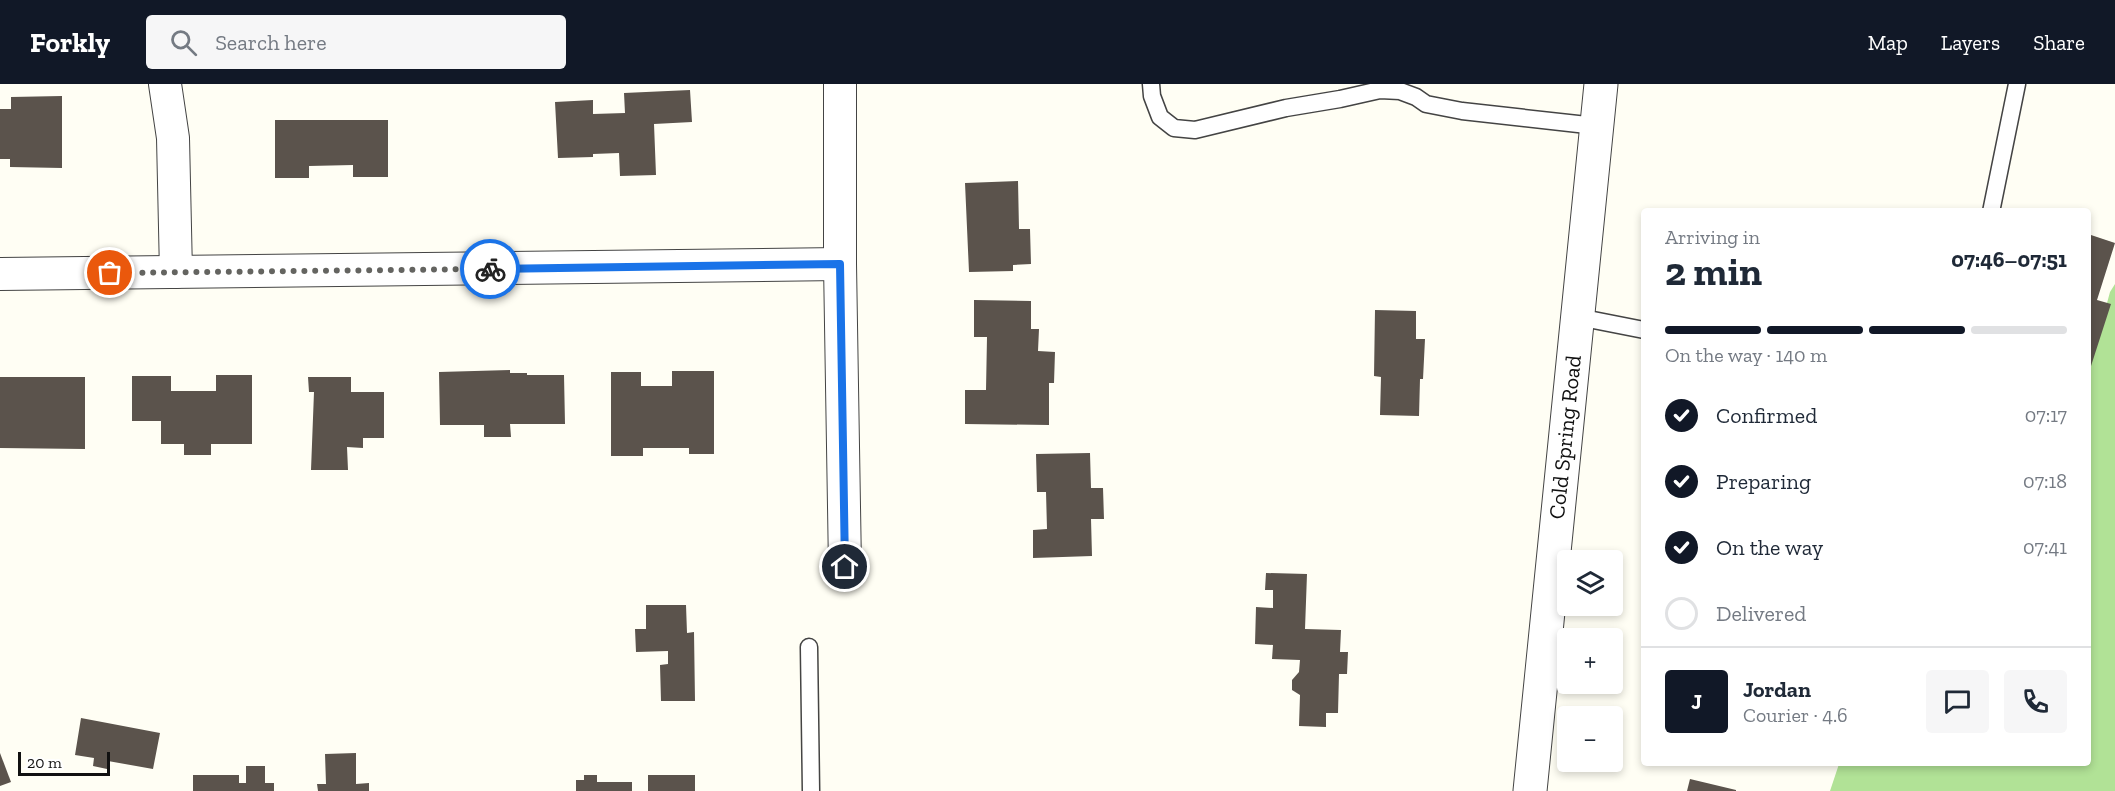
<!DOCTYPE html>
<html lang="en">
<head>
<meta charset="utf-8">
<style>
	body { margin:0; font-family:"Zilla Slab",serif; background:#f6f6f7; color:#1f2937; height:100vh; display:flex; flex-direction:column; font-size:22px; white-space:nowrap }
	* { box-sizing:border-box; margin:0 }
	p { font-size:20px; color:#747a83 }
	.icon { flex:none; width:33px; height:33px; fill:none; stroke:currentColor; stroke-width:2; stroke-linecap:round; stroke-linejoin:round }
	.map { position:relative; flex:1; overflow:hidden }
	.drawer { position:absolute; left:1641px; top:124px; width:450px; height:558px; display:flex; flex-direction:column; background:#fff; border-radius:6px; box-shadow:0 3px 9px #0003 }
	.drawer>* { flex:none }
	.tools { position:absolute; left:1557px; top:466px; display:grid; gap:12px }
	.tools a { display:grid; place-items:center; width:66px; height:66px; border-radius:6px; background:#fff; box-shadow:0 3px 9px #0003; font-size:30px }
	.scale { position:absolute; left:18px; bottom:15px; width:92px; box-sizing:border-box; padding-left:6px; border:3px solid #111; border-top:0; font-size:16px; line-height:21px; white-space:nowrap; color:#111; -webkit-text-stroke:4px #fff; paint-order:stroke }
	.pin { position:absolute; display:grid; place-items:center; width:51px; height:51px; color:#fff; margin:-26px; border:3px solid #fff; border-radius:50%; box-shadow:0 2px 6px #0007 }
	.courier { position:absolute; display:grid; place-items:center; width:60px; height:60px; margin:-30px; border:4px solid #1a73e8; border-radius:50%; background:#fff; color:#222; box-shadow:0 2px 8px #0007 }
	.head em { font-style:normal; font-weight:700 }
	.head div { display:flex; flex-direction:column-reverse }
	.head { display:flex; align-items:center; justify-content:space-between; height:102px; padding:0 24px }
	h1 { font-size:39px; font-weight:700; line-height:45px }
	.bar { display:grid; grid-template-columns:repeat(4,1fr); gap:9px 6px; align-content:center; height:72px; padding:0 24px }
	.bar i { height:8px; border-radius:4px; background:#e0e1e3 }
	.bar .current { background:#111827 }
	.bar p { grid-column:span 4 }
	.line { display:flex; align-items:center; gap:15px; padding:0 24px; border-top:2px solid #e0e1e3 }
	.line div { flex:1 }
	.round { display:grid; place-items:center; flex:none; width:63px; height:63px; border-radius:6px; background:#f6f6f7 }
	ol { padding:0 24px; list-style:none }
	li { display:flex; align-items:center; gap:18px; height:66px }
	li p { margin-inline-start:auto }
	li .icon { padding:6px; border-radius:50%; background:#111827; color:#fff; stroke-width:4 }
	li:last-child { color:#747a83 }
	li i { width:33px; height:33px; border:3px solid #e0e1e3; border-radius:50% }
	header { display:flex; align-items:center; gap:36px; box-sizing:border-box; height:84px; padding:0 30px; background:#111827; color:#fff }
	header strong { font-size:28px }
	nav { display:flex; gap:33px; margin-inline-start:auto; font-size:21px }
	.search { width:420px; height:54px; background:#f6f6f7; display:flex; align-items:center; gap:15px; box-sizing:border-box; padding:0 21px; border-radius:6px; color:#747a83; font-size:22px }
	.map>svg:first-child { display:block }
</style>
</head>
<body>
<header>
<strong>Forkly</strong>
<div class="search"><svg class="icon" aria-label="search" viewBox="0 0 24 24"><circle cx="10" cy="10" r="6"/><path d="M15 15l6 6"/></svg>Search here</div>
<nav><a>Map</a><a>Layers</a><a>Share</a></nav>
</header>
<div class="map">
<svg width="2115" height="707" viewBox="0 0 2115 707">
	<rect width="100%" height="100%" fill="#fffef4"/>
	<polygon fill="#b1e296" points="2115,200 2115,707 1830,707 1839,680 2088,680 2088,289 2110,208"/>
	<g fill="#5b534c">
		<polygon points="690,6 692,38 654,40 656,91 620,92 619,69 593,70 593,73 558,74 555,18 593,16 593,30 625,29 624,9"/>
		<polygon points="62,12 62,84 10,83 10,75 0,75 0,25 11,25 11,13"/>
		<polygon points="275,36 388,36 388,93 353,93 353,81 309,82 309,94 275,94"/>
		<polygon points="1018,97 1019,145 1030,145 1031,180 1013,181 1013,187 969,188 965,99"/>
		<polygon points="2088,150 2115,159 2097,216 2111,220 2091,282 2088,281"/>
		<polygon points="974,216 1031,217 1031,245 1039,245 1038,267 1055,268 1054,299 1049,299 1049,341 965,340 965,306 986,306 987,253 974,253"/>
		<polygon points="1375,226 1416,227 1416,255 1425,255 1423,295 1420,295 1419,332 1380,331 1381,293 1374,292"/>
		<polygon points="510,286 510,289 527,289 527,291 564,291 565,340 510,340 511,353 484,353 484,341 440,341 439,288"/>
		<polygon points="672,287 714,287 714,370 689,370 689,364 643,364 643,372 611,372 611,288 641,288 641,302 672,302"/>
		<polygon points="216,291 252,291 252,360 211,360 211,371 184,371 184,360 161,360 161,337 132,337 132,292 171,292 171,307 216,307"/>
		<polygon points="0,293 85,293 85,365 0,364"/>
		<polygon points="308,293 351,293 351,308 384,308 384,354 363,354 363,364 347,363 348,386 311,386 314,308 309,308"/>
		<polygon points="1090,369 1091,404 1103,404 1104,435 1091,435 1092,472 1033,474 1033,446 1047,445 1046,408 1037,408 1036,370"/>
		<polygon points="1266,489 1307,490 1305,545 1341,546 1340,568 1348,568 1347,590 1339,590 1338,629 1326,629 1326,643 1299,642 1300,611 1292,606 1292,596 1299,588 1300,576 1272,575 1273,561 1255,560 1256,523 1273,524 1273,506 1265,506"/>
		<polygon points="646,521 686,521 687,549 694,548 695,617 661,617 660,581 668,580 668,567 636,568 635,545 646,545"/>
		<polygon points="81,634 160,649 153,685 108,677 107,685 93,682 94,674 75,671"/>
		<polygon points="0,669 11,698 0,702"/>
		<polygon points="356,669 356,700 369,699 369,707 318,707 317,700 326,700 325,670"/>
		<polygon points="246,682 265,682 265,699 274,699 274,707 193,707 193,691 239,691 239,699 246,699"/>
		<polygon points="584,691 597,691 597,698 632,698 632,707 576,707 576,696 584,696"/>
		<rect x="648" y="691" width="47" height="16"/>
		<polygon points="1690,695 1736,706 1736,707 1687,707"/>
	</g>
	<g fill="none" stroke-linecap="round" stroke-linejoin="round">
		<g stroke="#444" stroke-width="19">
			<g id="service">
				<polyline points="1151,0 1152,12 1160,33 1174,44 1195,46 1286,24 1340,15 1380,6 1400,7 1416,13 1426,20 1462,27 1596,42"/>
				<polyline points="1991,128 2017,0"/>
				<polyline points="1578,233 1644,246"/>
				<polyline points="809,563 811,707"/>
			</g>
		</g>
		<g stroke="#444" stroke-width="34">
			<g id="minor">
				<polyline points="165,0 173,54 176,188"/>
				<polyline points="840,0 840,180 845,483"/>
				<polyline points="0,190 840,180"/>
			</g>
		</g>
		<g stroke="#444" stroke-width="35">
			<polyline id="tertiary" points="1530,707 1601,0"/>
		</g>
		<use href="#service" stroke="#fff" stroke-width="16"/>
		<use href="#minor" stroke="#fff" stroke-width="32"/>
		<use href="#tertiary" stroke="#fff" stroke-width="33"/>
	</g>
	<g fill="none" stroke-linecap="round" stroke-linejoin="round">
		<polyline stroke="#646460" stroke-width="6" stroke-dasharray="0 10.8" points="110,189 490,185"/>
		<polyline stroke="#1a73e8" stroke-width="8" points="490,185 840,180 845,483"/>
	</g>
	<g text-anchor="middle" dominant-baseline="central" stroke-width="6" stroke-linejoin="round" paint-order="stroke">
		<g font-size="22" fill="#111" stroke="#fff">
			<text transform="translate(1565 353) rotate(-84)">Cold Spring Road</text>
		</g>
	</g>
</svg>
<div class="tools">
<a><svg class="icon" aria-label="layers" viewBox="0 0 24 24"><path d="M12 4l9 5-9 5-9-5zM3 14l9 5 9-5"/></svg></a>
<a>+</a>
<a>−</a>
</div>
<div class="scale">20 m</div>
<div class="pin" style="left:110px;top:189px;background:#ea580c"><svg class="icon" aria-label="bag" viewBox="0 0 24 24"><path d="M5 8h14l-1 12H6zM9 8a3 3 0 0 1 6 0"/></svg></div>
<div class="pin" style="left:845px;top:483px;background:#1f2937"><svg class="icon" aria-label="home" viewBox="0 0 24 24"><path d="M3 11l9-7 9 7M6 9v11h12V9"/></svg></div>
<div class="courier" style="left:490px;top:185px"><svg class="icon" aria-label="bike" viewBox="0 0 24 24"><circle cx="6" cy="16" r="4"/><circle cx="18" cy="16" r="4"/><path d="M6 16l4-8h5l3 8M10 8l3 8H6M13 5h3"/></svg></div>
<section class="drawer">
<div class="head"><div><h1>2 min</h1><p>Arriving in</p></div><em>07:46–07:51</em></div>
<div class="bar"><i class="current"></i><i class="current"></i><i class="current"></i><i></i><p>On the way · 140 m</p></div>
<ol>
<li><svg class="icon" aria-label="check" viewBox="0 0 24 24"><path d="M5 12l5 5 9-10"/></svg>Confirmed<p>07:17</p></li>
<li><svg class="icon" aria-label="check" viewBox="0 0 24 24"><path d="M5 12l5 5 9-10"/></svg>Preparing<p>07:18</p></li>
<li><svg class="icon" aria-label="check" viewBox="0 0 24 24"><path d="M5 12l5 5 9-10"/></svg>On the way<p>07:41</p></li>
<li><i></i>Delivered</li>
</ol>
<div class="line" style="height:108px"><b class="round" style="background:#111827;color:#fff">J</b><div><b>Jordan</b><p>Courier · 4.6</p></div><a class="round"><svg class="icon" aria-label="chat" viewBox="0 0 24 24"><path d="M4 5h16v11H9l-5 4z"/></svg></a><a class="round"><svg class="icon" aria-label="phone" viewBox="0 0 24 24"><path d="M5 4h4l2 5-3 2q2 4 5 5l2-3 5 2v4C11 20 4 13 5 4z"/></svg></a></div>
</section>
</div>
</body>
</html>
